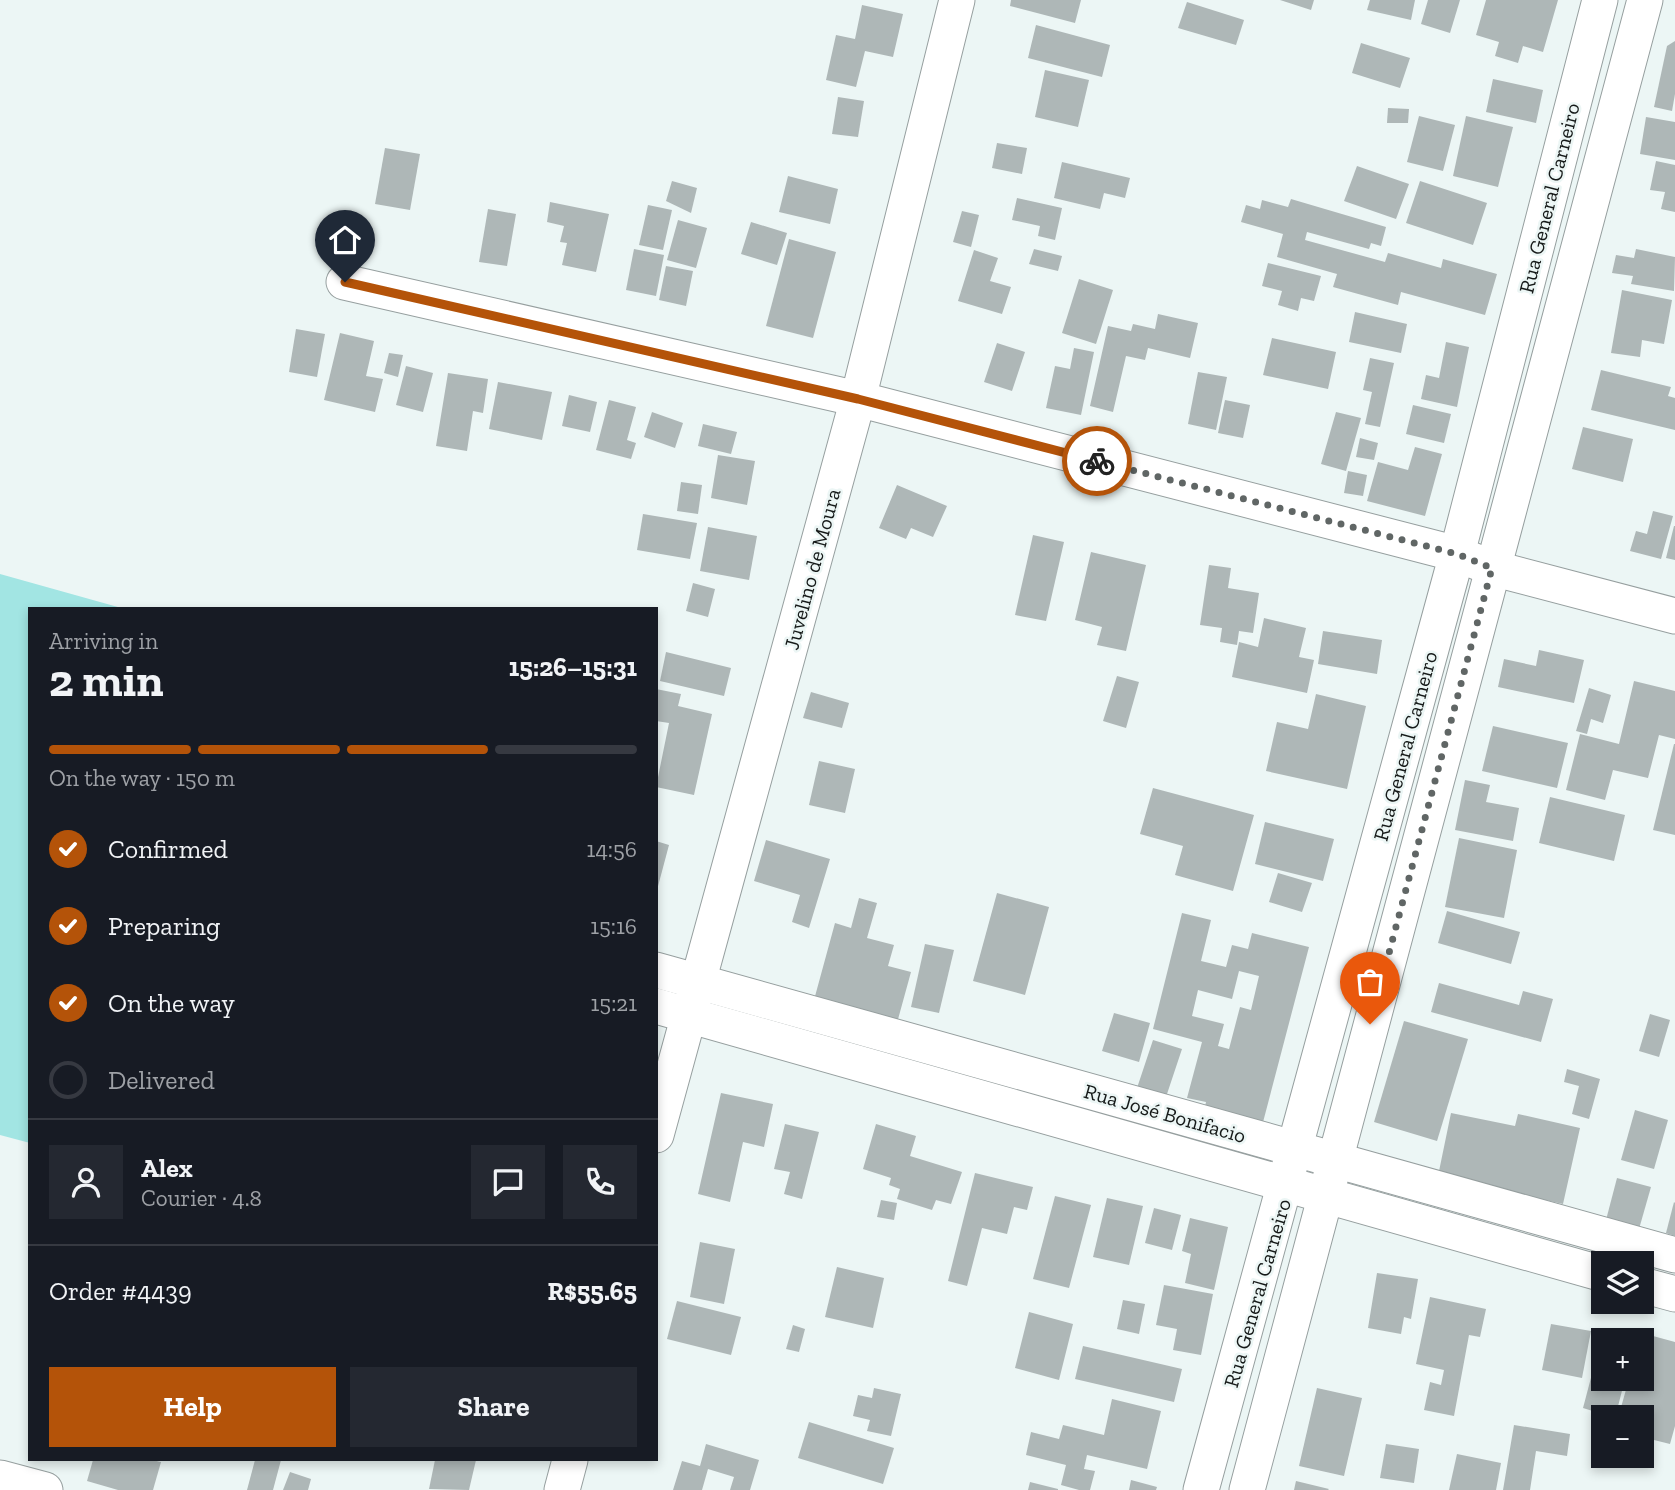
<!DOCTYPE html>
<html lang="en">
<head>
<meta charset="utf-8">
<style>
	body { margin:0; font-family:"Zilla Slab",serif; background:#242831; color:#f1f3f6; height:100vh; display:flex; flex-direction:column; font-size:26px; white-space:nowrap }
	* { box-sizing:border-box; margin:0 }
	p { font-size:23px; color:#9ea1a6 }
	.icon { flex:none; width:38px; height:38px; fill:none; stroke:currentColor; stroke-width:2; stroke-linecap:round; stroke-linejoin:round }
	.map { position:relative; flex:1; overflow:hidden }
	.sheet { position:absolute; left:28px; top:607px; width:630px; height:854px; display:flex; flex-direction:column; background:#171b24; border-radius:0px; box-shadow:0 4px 10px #0003 }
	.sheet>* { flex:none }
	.controls { position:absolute; left:1591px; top:1251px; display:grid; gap:14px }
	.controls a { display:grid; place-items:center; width:63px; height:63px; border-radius:0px; background:#171b24; box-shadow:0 4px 10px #0003; font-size:35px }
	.pin { position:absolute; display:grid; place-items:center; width:60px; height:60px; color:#fff; margin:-72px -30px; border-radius:50% 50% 50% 0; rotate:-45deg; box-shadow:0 0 7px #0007 }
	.pin .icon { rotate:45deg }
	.courier { position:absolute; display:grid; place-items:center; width:70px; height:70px; margin:-35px; border:5px solid #b45309; border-radius:50%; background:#fff; color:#222; box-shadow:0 2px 9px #0007 }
	.headline em { font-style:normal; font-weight:800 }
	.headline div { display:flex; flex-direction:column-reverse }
	.headline { display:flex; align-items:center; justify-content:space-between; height:119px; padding:0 21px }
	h1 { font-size:46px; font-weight:800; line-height:52px }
	.bar { display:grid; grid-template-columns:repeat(4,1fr); gap:10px 7px; align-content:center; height:84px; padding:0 21px }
	.bar i { height:9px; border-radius:5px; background:#363941 }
	.bar .current { background:#b45309 }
	.bar p { grid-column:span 4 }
	.line { display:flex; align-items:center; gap:18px; padding:0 21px; border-top:2px solid #363941 }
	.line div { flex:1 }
	.round { display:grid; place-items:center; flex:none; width:74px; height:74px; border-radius:0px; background:#242831 }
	ol { padding:0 21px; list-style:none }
	li { display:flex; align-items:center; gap:21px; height:77px }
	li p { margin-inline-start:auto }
	li .icon { padding:7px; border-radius:50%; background:#b45309; color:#fff; stroke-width:4 }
	li:last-child { color:#9ea1a6 }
	li i { width:38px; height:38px; border:4px solid #363941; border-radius:50% }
	.action { display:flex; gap:14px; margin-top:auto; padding:14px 21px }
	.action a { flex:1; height:80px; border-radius:0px; background:#b45309; color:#fff; font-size:28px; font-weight:800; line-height:80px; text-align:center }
	.action a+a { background:#242831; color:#f1f3f6 }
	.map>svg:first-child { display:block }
</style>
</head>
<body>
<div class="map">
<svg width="1675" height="1490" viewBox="0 0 1675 1490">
	<rect width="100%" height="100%" fill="#ecf6f5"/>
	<polygon fill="#a2e5e3" points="0,574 125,609 30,609 30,1143 0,1135"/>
	<g fill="#aeb7b7" fill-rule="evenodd">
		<polygon points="1011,0 1081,0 1075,23 1010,6"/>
		<polygon points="1280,0 1314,0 1311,10"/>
		<polygon points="1370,0 1415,0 1411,20 1367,10"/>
		<polygon points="1428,0 1460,0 1450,33 1421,24"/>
		<polygon points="1486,0 1558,0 1543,52 1523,46 1518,63 1495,56 1499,42 1476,35"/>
		<polygon points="1187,2 1244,20 1236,45 1178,28"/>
		<polygon points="862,5 903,14 893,57 865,51 856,87 826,80 836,35 855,39"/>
		<polygon points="1036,25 1110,45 1102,77 1028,58"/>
		<polygon points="1675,41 1675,94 1672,111 1654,107 1667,46"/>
		<polygon points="1361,43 1410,58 1400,88 1352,73"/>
		<polygon points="1045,70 1089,80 1078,127 1035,117"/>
		<polygon points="1493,79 1543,90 1536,123 1486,112"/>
		<polygon points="838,97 864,101 858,137 832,134"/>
		<polygon points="1388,108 1409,109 1408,123 1387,123"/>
		<polygon points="1419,116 1455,125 1443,171 1407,162"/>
		<polygon points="1466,116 1513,127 1498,187 1453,176"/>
		<polygon points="1646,117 1675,122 1675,160 1640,154"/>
		<polygon points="997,143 1027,148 1022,174 992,168"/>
		<polygon points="385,148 420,154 410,210 375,204"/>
		<polygon points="1656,161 1675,165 1675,212 1661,209 1665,192 1650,190"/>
		<polygon points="1062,162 1130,178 1125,198 1104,193 1100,209 1054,198"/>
		<polygon points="1357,166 1409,184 1396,219 1344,201"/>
		<polygon points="788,176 838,189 830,224 779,212"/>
		<polygon points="672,181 697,188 691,213 666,201"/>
		<polygon points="1420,181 1487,203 1473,245 1406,223"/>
		<polygon points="1017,198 1062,208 1055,240 1038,236 1040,226 1012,220"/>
		<polygon points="1291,199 1386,227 1381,246 1371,243 1369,249 1307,232 1305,240 1385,262 1388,253 1441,268 1443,259 1497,274 1485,315 1401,292 1398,305 1333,287 1337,274 1277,257 1283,234 1241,222 1246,205 1260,209 1262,200 1288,207"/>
		<polygon points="550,202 609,214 596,272 562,265 567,243 560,242 564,226 547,222"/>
		<polygon points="648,205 672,210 663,250 639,245"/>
		<polygon points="488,209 516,214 507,266 479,262"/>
		<polygon points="962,211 979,215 971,247 953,242"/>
		<polygon points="678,220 707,228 696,268 667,260"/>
		<polygon points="751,222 787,233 777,265 741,254"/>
		<polygon points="789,239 836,252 813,338 766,326"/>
		<polygon points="634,249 664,255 656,296 626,290"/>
		<polygon points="1034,249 1062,256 1058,271 1029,264"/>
		<polygon points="1636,249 1675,257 1674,291 1631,284 1633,276 1612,273 1616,255 1634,258"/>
		<polygon points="974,250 998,258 990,281 1011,287 1002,314 958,301"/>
		<polygon points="1268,263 1321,276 1314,301 1301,298 1298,311 1278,305 1282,291 1262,286"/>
		<polygon points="666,266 693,271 686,306 659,300"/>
		<polygon points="1079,279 1113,290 1096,344 1062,333"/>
		<polygon points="1622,290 1672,300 1664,344 1642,340 1640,357 1611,353"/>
		<polygon points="1355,312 1407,324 1401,353 1349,342"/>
		<polygon points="1158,314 1198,323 1190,358 1148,348 1145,360 1126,356 1113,412 1090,406 1108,326 1131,331 1133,324 1155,329"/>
		<polygon points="296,329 325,334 317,377 289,372"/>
		<polygon points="340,333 374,341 366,376 383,379 375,412 324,400"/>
		<polygon points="1272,338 1336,352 1328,389 1263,375"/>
		<polygon points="1446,342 1469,347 1457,407 1421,399 1426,375 1439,378"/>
		<polygon points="997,343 1025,352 1012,391 984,382"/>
		<polygon points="1074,348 1094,352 1081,415 1046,408 1055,366 1070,369"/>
		<polygon points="389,353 403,355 398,377 384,373"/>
		<polygon points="1370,358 1394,363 1380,427 1365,424 1372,392 1363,390"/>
		<polygon points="406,366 433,373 423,412 396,405"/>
		<polygon points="1601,370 1671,387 1668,396 1675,398 1675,430 1591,410"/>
		<polygon points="1198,372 1227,377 1216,430 1188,424"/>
		<polygon points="448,373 488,379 483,413 473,411 467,451 436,446"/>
		<polygon points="498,382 552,392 542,440 489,429"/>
		<polygon points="569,395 597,402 590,432 562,426"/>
		<polygon points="609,400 636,407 627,440 636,443 631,459 596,450"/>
		<polygon points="1225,400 1250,405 1243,438 1218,433"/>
		<polygon points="1413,405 1451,414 1444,443 1406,434"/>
		<polygon points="652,412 683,423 675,448 644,437"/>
		<polygon points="1336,412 1361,418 1346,471 1321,464"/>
		<polygon points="703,424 737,432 731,454 698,446"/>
		<polygon points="1583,427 1633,439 1623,482 1572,469"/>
		<polygon points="1360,438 1378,443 1374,460 1356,457"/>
		<polygon points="1415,447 1442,454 1425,516 1367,501 1378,462 1408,470"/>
		<polygon points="718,455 755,461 747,505 711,498"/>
		<polygon points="1348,471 1367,475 1363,496 1344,493"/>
		<polygon points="681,482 702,485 698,514 677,511"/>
		<polygon points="897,485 947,506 933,537 911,528 906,539 879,528"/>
		<polygon points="1653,511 1673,516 1661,559 1630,551 1636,531 1647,534"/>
		<polygon points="643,514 697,523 690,559 637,550"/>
		<polygon points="1674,526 1675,526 1675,560 1666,558"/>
		<polygon points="708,527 757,536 749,580 700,571"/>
		<polygon points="1033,535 1064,542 1046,621 1015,615"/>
		<polygon points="1091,552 1146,565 1126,651 1097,645 1102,627 1075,620"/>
		<polygon points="1209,565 1231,568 1228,588 1259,593 1253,633 1239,631 1237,645 1220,642 1222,628 1200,625"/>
		<polygon points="693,583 715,589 708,617 686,611"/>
		<polygon points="1264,618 1306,628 1299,657 1314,660 1307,693 1232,677 1239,642 1258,647"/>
		<polygon points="1323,631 1382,640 1377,674 1318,664"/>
		<polygon points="1539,650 1584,660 1574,703 1498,687 1504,659 1536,666"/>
		<polygon points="666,652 731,668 724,696 660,681"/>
		<polygon points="1117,676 1139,682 1126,728 1103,721"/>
		<polygon points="1634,681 1675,691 1675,739 1659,735 1648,778 1613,770 1605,800 1566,790 1580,734 1619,744"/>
		<polygon points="1589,688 1611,695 1603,723 1591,719 1587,734 1576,731"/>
		<polygon points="656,689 681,694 678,706 712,714 694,795 656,787 669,723 656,721"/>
		<polygon points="811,692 849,703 842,728 803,718"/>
		<polygon points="1316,694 1366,706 1347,789 1266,771 1277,722 1308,729"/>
		<polygon points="1493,726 1568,743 1557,788 1482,771"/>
		<polygon points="1674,744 1675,744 1675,835 1653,830"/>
		<polygon points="819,761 855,769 845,813 809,805"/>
		<polygon points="1465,780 1490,785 1486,802 1519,808 1513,841 1455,830"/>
		<polygon points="1153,788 1254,815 1233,891 1175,875 1183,846 1140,834"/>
		<polygon points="1550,797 1625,815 1614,861 1539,843"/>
		<polygon points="1265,822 1334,839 1323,881 1255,864"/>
		<polygon points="1459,838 1517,850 1504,918 1445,907"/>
		<polygon points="766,840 830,859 809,928 792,922 800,895 754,881"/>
		<polygon points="656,841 669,845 657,890 656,890"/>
		<polygon points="1278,873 1312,883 1302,912 1269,902"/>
		<polygon points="997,893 1049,907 1025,995 973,981"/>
		<polygon points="859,898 877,903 867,938 894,945 888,966 911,972 897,1023 814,1000 835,923 851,928"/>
		<polygon points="1447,911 1520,932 1511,964 1438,943"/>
		<path d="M 1182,913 L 1211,920 L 1201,961 L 1226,967 L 1232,945 L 1248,949 L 1252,933 L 1309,947 L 1262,1126 L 1204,1111 L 1206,1102 L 1187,1098 L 1202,1042 L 1153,1029 ZM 1239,971 L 1259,976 L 1251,1010 L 1240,1007 L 1229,1049 L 1218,1046 L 1224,1024 L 1192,1016 L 1198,990 L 1232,999 Z"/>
		<polygon points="925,944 954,950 939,1013 911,1007"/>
		<polygon points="1439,983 1519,1005 1523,991 1553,999 1541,1042 1431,1012"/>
		<polygon points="1114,1013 1150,1023 1139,1062 1102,1051"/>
		<polygon points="1650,1014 1670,1020 1659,1057 1639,1051"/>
		<polygon points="1404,1021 1468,1039 1437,1141 1374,1122"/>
		<polygon points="1153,1040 1182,1049 1166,1097 1137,1088"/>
		<polygon points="1567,1069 1600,1079 1589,1119 1572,1114 1579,1086 1564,1082"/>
		<polygon points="721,1093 773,1104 764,1147 743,1142 730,1202 698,1194"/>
		<polygon points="1635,1110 1668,1120 1654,1169 1621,1160"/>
		<polygon points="1451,1113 1515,1126 1518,1114 1580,1128 1563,1204 1438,1176"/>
		<polygon points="785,1124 819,1132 802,1199 784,1194 790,1172 774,1169"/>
		<polygon points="876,1124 916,1136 910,1156 962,1172 951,1204 936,1200 932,1210 897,1199 900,1189 889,1185 891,1178 863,1169"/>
		<polygon points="975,1173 1033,1187 1027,1210 1014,1207 1007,1234 982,1228 967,1286 948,1281"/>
		<polygon points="1617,1178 1651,1187 1639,1229 1606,1220"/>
		<polygon points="1055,1196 1091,1205 1069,1288 1033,1279"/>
		<polygon points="1107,1198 1143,1206 1129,1265 1093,1257"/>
		<polygon points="881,1200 897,1203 894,1220 877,1217"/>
		<polygon points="1674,1202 1675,1203 1675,1236 1666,1233"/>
		<polygon points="1154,1208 1181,1215 1172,1250 1145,1243"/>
		<polygon points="1190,1218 1228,1227 1214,1290 1185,1283 1191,1254 1182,1251"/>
		<polygon points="700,1242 735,1249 724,1304 690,1297"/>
		<polygon points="837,1267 884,1278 873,1328 825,1317"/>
		<polygon points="1377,1273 1418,1279 1411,1319 1404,1317 1401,1334 1368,1328"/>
		<polygon points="1164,1285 1213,1294 1201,1355 1173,1350 1177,1329 1156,1325"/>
		<polygon points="1430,1297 1486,1309 1480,1337 1469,1335 1454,1416 1424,1410 1430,1382 1441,1385 1444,1370 1416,1364"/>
		<polygon points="1123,1300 1145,1304 1139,1334 1117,1329"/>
		<polygon points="677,1301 741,1317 731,1355 667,1339"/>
		<polygon points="1029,1312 1073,1324 1059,1380 1015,1368"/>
		<polygon points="1551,1324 1591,1331 1582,1378 1542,1370"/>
		<polygon points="793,1325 805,1329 799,1352 786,1349"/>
		<polygon points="1642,1333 1675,1342 1675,1426 1670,1444 1642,1437 1642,1418 1618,1418 1629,1379 1642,1379"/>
		<polygon points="1602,1336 1603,1379 1625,1379 1615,1418 1583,1408"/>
		<polygon points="1083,1346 1182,1369 1174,1402 1075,1379"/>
		<polygon points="874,1388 901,1394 891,1436 867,1431 870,1420 853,1416 858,1395 872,1398"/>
		<polygon points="1317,1388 1362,1398 1344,1476 1299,1466"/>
		<polygon points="1112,1399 1161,1411 1147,1469 1087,1455 1084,1469 1095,1471 1090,1490 1079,1490 1061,1485 1066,1465 1026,1455 1031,1432 1059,1439 1063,1425 1104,1435"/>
		<polygon points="809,1422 894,1448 883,1484 798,1458"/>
		<polygon points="1514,1425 1570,1434 1567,1456 1536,1451 1530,1490 1503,1490"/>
		<polygon points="706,1444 759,1460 750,1490 730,1490 734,1477 708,1469 702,1490 673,1490 682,1461 700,1466"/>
		<polygon points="1386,1444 1419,1449 1414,1483 1380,1478"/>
		<polygon points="1457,1454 1501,1463 1496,1490 1449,1490"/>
		<polygon points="93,1460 152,1460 161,1462 153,1490 118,1490 87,1481"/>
		<polygon points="255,1460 281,1460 273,1490 247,1490"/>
		<polygon points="435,1460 476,1460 469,1490 429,1489"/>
		<polygon points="290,1472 311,1479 308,1490 283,1490"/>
		<polygon points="1131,1480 1157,1487 1156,1490 1129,1490"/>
		<polygon points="1296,1481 1329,1489 1328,1490 1294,1490"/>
		<polygon points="1030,1482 1058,1489 1058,1490 1028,1490"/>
	</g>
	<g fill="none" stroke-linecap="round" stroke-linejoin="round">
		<g stroke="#969f9f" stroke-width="37">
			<g id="street">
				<polyline points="344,282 858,399 1457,554 1492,568 1675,616"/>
				<polyline points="656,970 1675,1255"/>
				<polyline points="656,1006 1603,1274"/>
				<polyline points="656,1135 858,399 957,0"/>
				<polyline points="1642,1285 1675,1294"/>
				<polyline points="0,1478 45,1490"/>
				<polyline points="562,1490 570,1460"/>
				<polyline points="1201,1490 1457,554 1600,0"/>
				<polyline points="1247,1490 1645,0"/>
			</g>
		</g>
		<use href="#street" stroke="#fff" stroke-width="35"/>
	</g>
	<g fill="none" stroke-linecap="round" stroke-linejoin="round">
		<polyline stroke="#606665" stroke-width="7" stroke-dasharray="0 12.6" points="1097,461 1457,554 1492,568 1370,1024"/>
		<polyline stroke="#b45309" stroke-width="9" points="345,282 858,399 1097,461"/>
	</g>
	<g text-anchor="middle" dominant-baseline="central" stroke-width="5" stroke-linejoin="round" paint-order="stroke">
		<g font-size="21" fill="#151918" stroke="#ecf6f5">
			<text transform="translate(1549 198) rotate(-76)">Rua General Carneiro</text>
			<text transform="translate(812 569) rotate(-75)">Juvelino de Moura</text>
			<text transform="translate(1405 746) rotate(-75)">Rua General Carneiro</text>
			<text transform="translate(1165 1113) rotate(16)">Rua José Bonifacio</text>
			<text transform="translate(1257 1293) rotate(-74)">Rua General Carneiro</text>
		</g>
	</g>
</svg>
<div class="controls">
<a><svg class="icon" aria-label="layers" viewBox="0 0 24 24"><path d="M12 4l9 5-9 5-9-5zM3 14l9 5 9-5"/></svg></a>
<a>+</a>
<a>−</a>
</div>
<div class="pin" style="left:1370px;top:1024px;background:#ea580c"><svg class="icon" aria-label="bag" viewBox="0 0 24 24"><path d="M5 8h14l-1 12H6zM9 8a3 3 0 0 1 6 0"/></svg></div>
<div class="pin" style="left:345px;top:282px;background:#1f2937"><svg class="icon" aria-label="home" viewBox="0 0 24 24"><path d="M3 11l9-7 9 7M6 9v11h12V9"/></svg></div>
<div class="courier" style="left:1097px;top:461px"><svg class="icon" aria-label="bike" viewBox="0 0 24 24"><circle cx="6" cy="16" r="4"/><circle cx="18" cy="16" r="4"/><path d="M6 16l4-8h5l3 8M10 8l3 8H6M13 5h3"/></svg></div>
<section class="sheet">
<div class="headline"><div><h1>2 min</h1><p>Arriving in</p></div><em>15:26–15:31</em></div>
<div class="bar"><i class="current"></i><i class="current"></i><i class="current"></i><i></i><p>On the way · 150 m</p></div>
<ol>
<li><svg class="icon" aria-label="check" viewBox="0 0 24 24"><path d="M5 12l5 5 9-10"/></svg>Confirmed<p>14:56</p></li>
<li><svg class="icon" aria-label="check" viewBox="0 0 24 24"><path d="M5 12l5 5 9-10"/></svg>Preparing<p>15:16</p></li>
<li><svg class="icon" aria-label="check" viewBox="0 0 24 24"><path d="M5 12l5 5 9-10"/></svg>On the way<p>15:21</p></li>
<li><i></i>Delivered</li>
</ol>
<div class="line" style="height:126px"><a class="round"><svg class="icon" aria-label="person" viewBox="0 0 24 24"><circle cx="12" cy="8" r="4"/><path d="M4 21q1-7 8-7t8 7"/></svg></a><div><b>Alex</b><p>Courier · 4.8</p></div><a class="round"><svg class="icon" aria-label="chat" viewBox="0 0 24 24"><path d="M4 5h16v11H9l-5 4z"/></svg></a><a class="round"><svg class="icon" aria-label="phone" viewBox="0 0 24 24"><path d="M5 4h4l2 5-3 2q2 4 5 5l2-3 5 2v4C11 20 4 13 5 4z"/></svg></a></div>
<div class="line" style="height:91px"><div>Order #4439</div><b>R$55.65</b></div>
<div class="action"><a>Help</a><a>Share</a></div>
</section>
</div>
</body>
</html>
